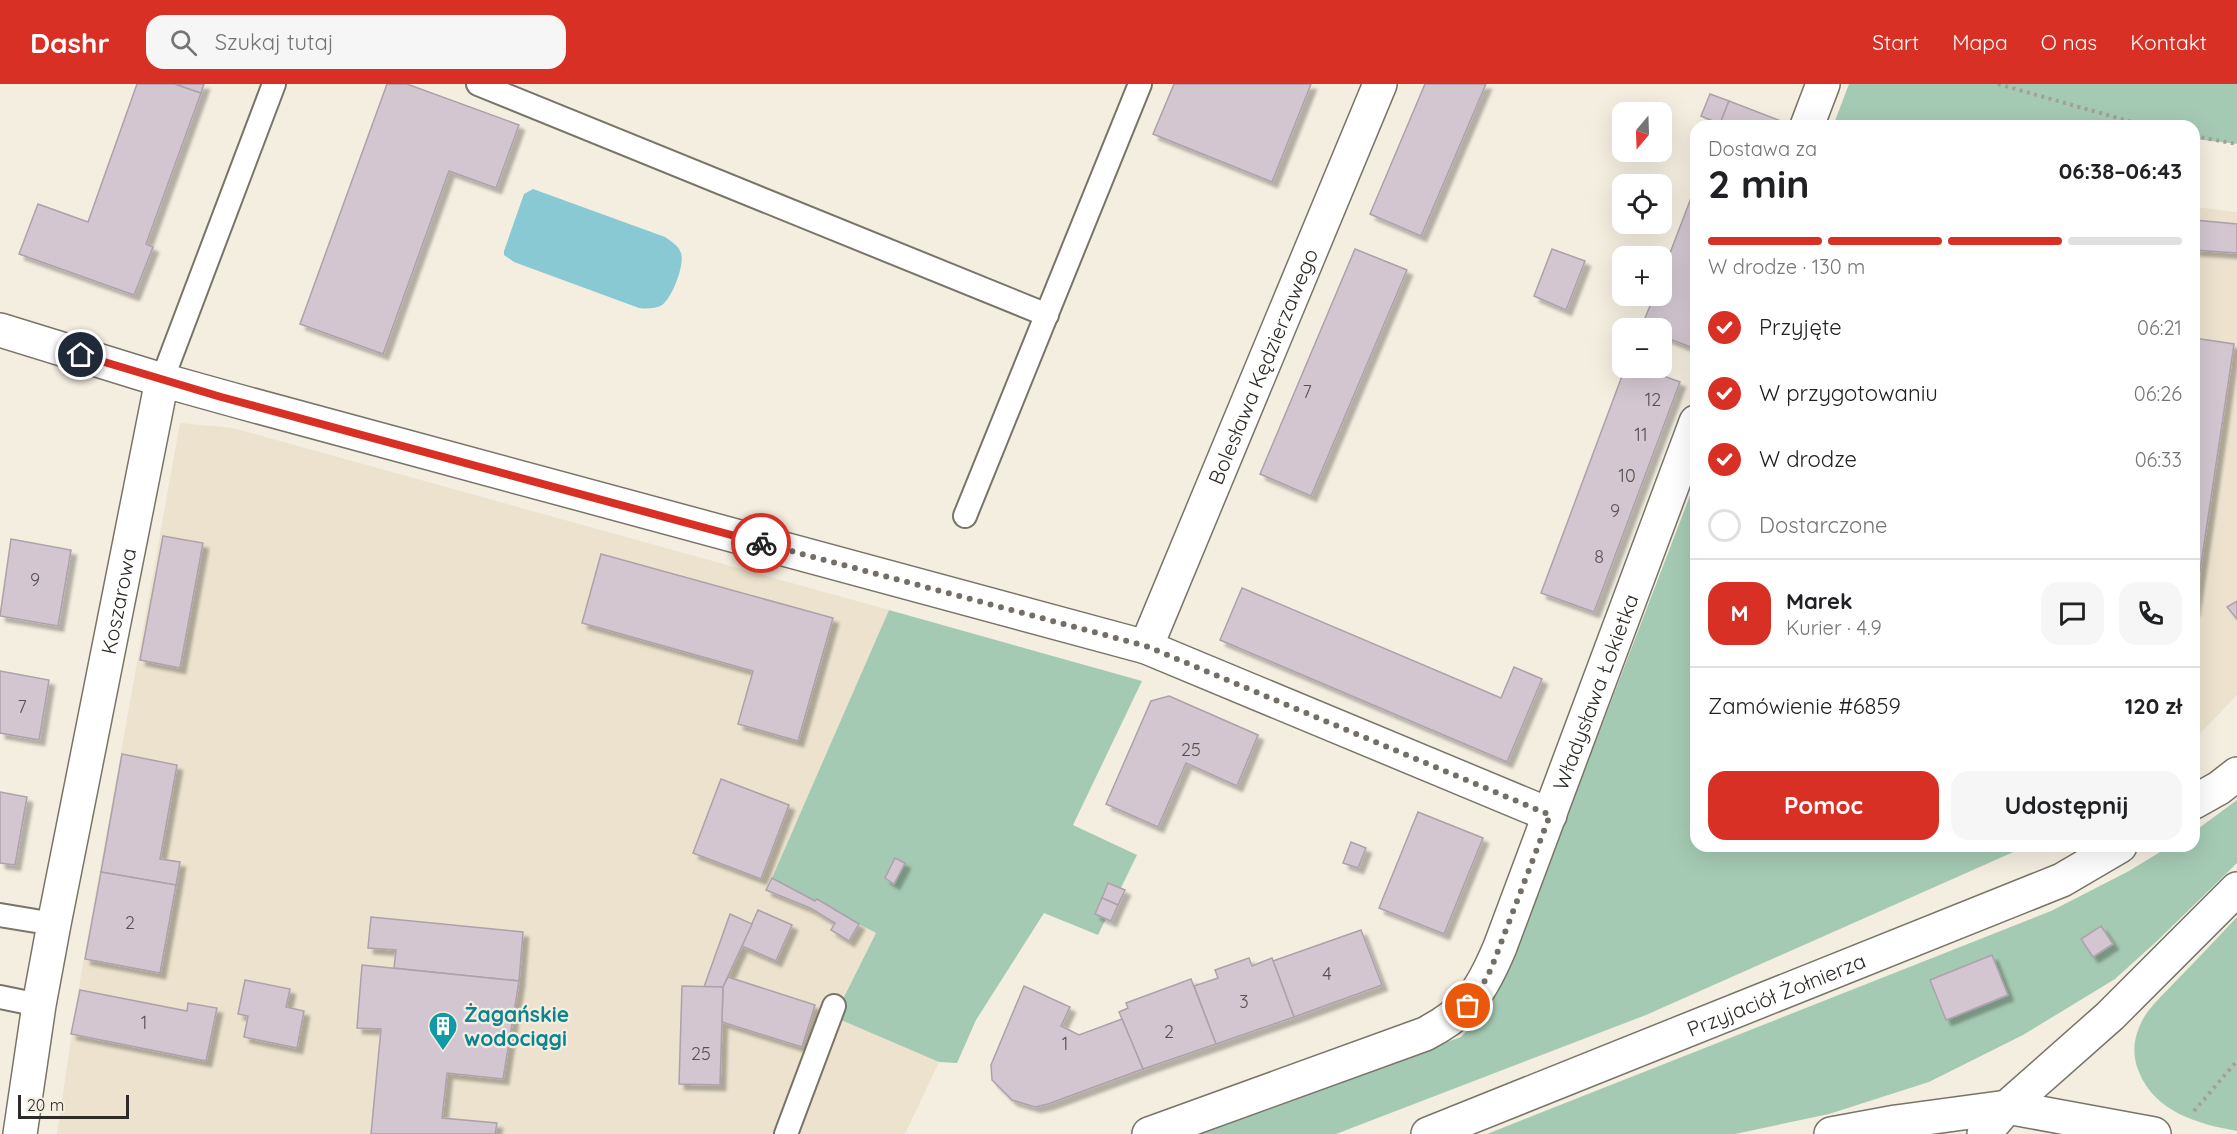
<!DOCTYPE html>
<html lang="pl">
<head>
<meta charset="utf-8">
<style>
	body { margin:0; font-family:Quicksand,sans-serif; background:#f6f6f6; color:#202124; height:100vh; display:flex; flex-direction:column; font-size:22px; white-space:nowrap }
	* { box-sizing:border-box; margin:0 }
	p { font-size:20px; color:#757577 }
	.icon { flex:none; width:33px; height:33px; fill:none; stroke:currentColor; stroke-width:2; stroke-linecap:round; stroke-linejoin:round }
	.map { position:relative; flex:1; overflow:hidden }
	.drawer { position:absolute; left:1690px; top:36px; width:510px; height:732px; display:flex; flex-direction:column; background:#fff; border-radius:18px; box-shadow:0 6px 24px #0002 }
	.drawer>* { flex:none }
	.needle { width:39px; rotate:199deg }
	.controls { position:absolute; left:1612px; top:18px; display:grid; gap:12px }
	.controls a { display:grid; place-items:center; width:60px; height:60px; border-radius:12px; background:#fff; box-shadow:0 6px 24px #0002; font-size:30px }
	.scale { position:absolute; left:18px; bottom:15px; width:111px; box-sizing:border-box; padding-left:6px; border:3px solid #2e2b26; border-top:0; font-size:16px; line-height:21px; white-space:nowrap; color:#2e2b26; -webkit-text-stroke:4px #f4eee0; paint-order:stroke }
	.pin { position:absolute; display:grid; place-items:center; width:51px; height:51px; color:#fff; margin:-26px; border:3px solid #fff; border-radius:50%; box-shadow:0 2px 6px #0007 }
	.courier { position:absolute; display:grid; place-items:center; width:60px; height:60px; margin:-30px; border:4px solid #d93025; border-radius:50%; background:#fff; color:#222; box-shadow:0 2px 8px #0007 }
	.headline em { font-style:normal; font-weight:700 }
	.headline div { display:flex; flex-direction:column-reverse }
	.headline { display:flex; align-items:center; justify-content:space-between; height:102px; padding:0 18px }
	h1 { font-size:39px; font-weight:700; line-height:45px }
	.bar { display:grid; grid-template-columns:repeat(4,1fr); gap:9px 6px; align-content:center; height:72px; padding:0 18px }
	.bar i { height:8px; border-radius:4px; background:#e0e0e0 }
	.bar .selected { background:#d93025 }
	.bar p { grid-column:span 4 }
	.line { display:flex; align-items:center; gap:15px; padding:0 18px; border-top:2px solid #e0e0e0 }
	.line div { flex:1 }
	.round { display:grid; place-items:center; flex:none; width:63px; height:63px; border-radius:18px; background:#f6f6f6 }
	ol { padding:0 18px; list-style:none }
	li { display:flex; align-items:center; gap:18px; height:66px }
	li p { margin-inline-start:auto }
	li .icon { padding:6px; border-radius:50%; background:#d93025; color:#fff; stroke-width:4 }
	li:last-child { color:#757577 }
	li i { width:33px; height:33px; border:3px solid #e0e0e0; border-radius:50% }
	.action { display:flex; gap:12px; margin-top:auto; padding:12px 18px }
	.action a { flex:1; height:69px; border-radius:18px; background:#d93025; color:#fff; font-size:24px; font-weight:700; line-height:69px; text-align:center }
	.action a+a { background:#f6f6f6; color:#202124 }
	header { display:flex; align-items:center; gap:36px; box-sizing:border-box; height:84px; padding:0 30px; background:#d93025; color:#fff }
	header strong { font-size:28px }
	nav { display:flex; gap:33px; margin-inline-start:auto; font-size:21px }
	.search { width:420px; height:54px; background:#f6f6f6; display:flex; align-items:center; gap:15px; box-sizing:border-box; padding:0 21px; border-radius:18px; color:#757577; font-size:22px }
	.map>svg:first-child { display:block }
</style>
</head>
<body>
<header>
<strong>Dashr</strong>
<div class="search"><svg class="icon" aria-label="search" viewBox="0 0 24 24"><circle cx="10" cy="10" r="6"/><path d="M15 15l6 6"/></svg>Szukaj tutaj</div>
<nav><a>Start</a><a>Mapa</a><a>O nas</a><a>Kontakt</a></nav>
</header>
<div class="map">
<svg width="2237" height="1050" viewBox="0 0 2237 1050">
	<defs>
		<filter id="shadow"><feDropShadow dx="5.5" dy="5.5" stdDeviation="1.5" flood-color="#0004"/></filter>
	</defs>
	<rect width="100%" height="100%" fill="#f4eee0"/>
	<g fill="#ece2cd">
		<polygon points="2194,123 2237,128 2237,611 2195,655"/>
		<polygon points="180,339 233,344 889,526 772,794 876,849 834,933 939,978 905,1050 57,1050 78,908"/>
	</g>
	<g fill="#a5cab3">
		<polygon points="1849,0 2237,0 2237,60 2195,55 2194,42 1833,42"/>
		<polygon points="1696,396 1696,762 2027,762 1646,931 1336,1050 1180,1050 1256,1026 1461,953 1487,924 1599,649"/>
		<polygon points="889,526 1142,597 1073,741 1137,771 1098,851 1044,829 976,936 957,979 939,978 834,933 876,849 772,794"/>
		<polygon points="2237,716 2237,779 2156,858 2115,895 2023,951 1929,998 1829,1030 1735,1050 1487,1050 2051,827 2129,787 2170,762 2194,762 2195,747"/>
		<path d="M 2237,833 L 2237,1047 C 2198,1040 2155,1028 2139,988 C 2132,972 2133,955 2141,939 C 2148,924 2162,912 2173,900 C 2195,878 2216,855 2237,833 Z"/>
	</g>
	<path fill="#88c9d3" d="M 533,105 L 665,153 C 672,158 678,161 681,169 C 685,181 672,214 662,221 C 655,225 646,225 639,224 L 514,178 L 504,171 L 504,167 L 524,110 Z"/>
	<g fill="#d3c6d0" stroke="#ada1ab" stroke-width="1.5" filter="url(#shadow)">
		<polygon points="137,0 175,0 201,9 146,160 153,163 134,211 19,170 38,120 88,138"/>
		<polygon points="175,0 204,0 201,9"/>
		<polygon points="387,0 407,0 519,41 496,104 449,87 383,270 300,240"/>
		<polygon points="1174,0 1311,0 1272,98 1153,50"/>
		<polygon points="1425,0 1486,0 1421,152 1370,130"/>
		<polygon points="1710,10 1729,17 1720,40 1701,32"/>
		<polygon points="1729,17 1781,37 1780,42 1719,42"/>
		<polygon points="1696,101 1696,257 1693,264 1662,252 1662,244 1641,244 1654,212 1662,212 1662,190"/>
		<polygon points="2194,136 2237,140 2237,169 2194,166"/>
		<polygon points="1355,165 1407,186 1311,412 1260,390"/>
		<polygon points="1552,165 1585,177 1566,226 1534,212"/>
		<polygon points="2194,254 2234,260 2194,527"/>
		<polygon points="1625,284 1642,284 1680,298 1594,528 1541,509"/>
		<polygon points="163,452 203,459 180,584 140,576"/>
		<polygon points="11,455 71,466 58,542 0,532"/>
		<polygon points="601,470 833,534 798,657 738,640 753,587 582,539"/>
		<polygon points="1242,504 1501,614 1514,583 1542,595 1507,678 1220,556"/>
		<polygon points="2237,517 2237,535 2227,523"/>
		<polygon points="0,587 49,596 39,656 0,649"/>
		<polygon points="1169,612 1258,651 1237,702 1186,679 1158,743 1106,720 1151,617"/>
		<polygon points="122,670 177,681 160,775 180,778 176,801 101,788"/>
		<polygon points="721,695 789,721 761,795 693,769"/>
		<polygon points="0,708 27,713 15,781 0,779"/>
		<polygon points="1418,728 1483,754 1444,850 1379,824"/>
		<polygon points="1351,758 1366,764 1358,784 1343,779"/>
		<polygon points="895,774 905,779 894,800 885,794"/>
		<polygon points="101,788 176,801 160,889 85,875"/>
		<polygon points="772,794 815,817 817,815 859,840 849,857 831,846 835,839 810,824 766,806"/>
		<polygon points="1108,799 1125,806 1118,821 1102,814"/>
		<polygon points="1102,814 1118,821 1111,837 1095,830"/>
		<polygon points="758,826 792,841 776,877 742,862"/>
		<polygon points="730,830 752,840 723,903 704,903"/>
		<polygon points="371,833 523,848 519,897 394,884 396,866 368,864"/>
		<polygon points="2101,842 2113,860 2093,873 2081,855"/>
		<polygon points="1361,846 1382,901 1294,933 1273,877"/>
		<polygon points="1992,871 2008,911 1946,936 1930,896"/>
		<polygon points="1249,874 1252,882 1272,874 1294,933 1216,960 1194,902 1218,894 1215,886"/>
		<polygon points="362,881 519,897 503,995 447,989 442,1034 497,1039 495,1050 371,1050 381,945 357,944"/>
		<polygon points="728,893 815,921 802,963 722,938 723,903"/>
		<polygon points="1191,895 1216,960 1143,985 1119,928 1128,924 1126,919"/>
		<polygon points="245,896 290,905 286,923 304,927 297,964 244,953 248,932 238,930"/>
		<polygon points="682,902 723,903 720,1001 679,1000"/>
		<polygon points="1024,902 1070,923 1061,942 1079,951 1122,935 1143,985 1048,1020 1035,1023 1012,1016 992,996 991,981"/>
		<polygon points="80,906 187,927 188,919 217,924 206,977 71,950"/>
	</g>
	<g fill="none" stroke-linecap="round" stroke-linejoin="round">
		<g stroke="#797468" stroke-width="26">
			<g id="service">
				<polyline points="478,0 1047,231"/>
				<polyline points="162,296 274,0"/>
				<polyline points="965,432 1140,0"/>
				<polyline points="0,831 54,840"/>
				<polyline points="0,913 39,921"/>
				<polyline points="786,1050 834,922"/>
			</g>
		</g>
		<g stroke="#797468" stroke-width="36">
			<g id="minor">
				<polyline points="1807,42 1823,0"/>
				<polyline points="0,246 162,296 241,318 1146,563 1550,731"/>
				<path id="s1" d="M 1146,563 L 1380,0"/>
				<path id="s2" d="M 20,1050 L 39,921 L 54,840 L 162,296"/>
				<path id="s3" d="M 1149,1050 L 1425,950 C 1469,927 1481,908 1500,863 L 1696,338"/>
				<polyline points="1831,1050 1896,1038 2007,1023 2154,1050"/>
				<polyline points="1984,1050 2007,1023 2110,932 2237,805"/>
			</g>
		</g>
		<g stroke="#797468" stroke-width="36">
			<g id="secondary">
				<polyline points="2194,718 2219,704 2237,690"/>
				<path id="s4" d="M 1428,1050 L 2062,796 L 2120,762"/>
			</g>
		</g>
		<g stroke="#a5a095" stroke-width="4" stroke-dasharray="3 4.5" stroke-linecap="butt">
			<polyline points="1998,0 2146,42"/>
			<polyline points="2194,52 2237,60"/>
			<polyline points="2194,1027 2237,977"/>
		</g>
		<use href="#service" stroke="#fff" stroke-width="22"/>
		<use href="#minor" stroke="#fff" stroke-width="33"/>
		<use href="#secondary" stroke="#fff" stroke-width="33"/>
	</g>
	<g fill="none" stroke-linecap="round" stroke-linejoin="round">
		<polyline stroke="#736f67" stroke-width="6" stroke-dasharray="0 10.8" points="761,459 1146,562 1550,731 1491,885 1481,904 1468,922"/>
		<polyline stroke="#d93025" stroke-width="8" points="81,271 221,313 761,459"/>
	</g>
	<defs>
		<g id="building-pin" transform="scale(1.5)"><path d="M0 17L-7.5 6A9.5 9.5 0 1 1 7.5 6Z" fill="#0f9aa8" stroke="#f4eee0"/><path d="M-4-6H4V6H1V3H-1V6H-4ZM-2.5-4.3h1.7v1.8h-1.7ZM.8-4.3h1.7v1.8H.8ZM-2.5-1h1.7V.8h-1.7ZM.8-1h1.7V.8H.8Z" fill="#fff"/></g>
	</defs>
	<g fill-rule="evenodd">
		<use href="#building-pin" x="443" y="942"/>
	</g>
	<g text-anchor="middle" dominant-baseline="central" stroke-width="4.5" stroke-linejoin="round" paint-order="stroke">
		<g font-size="18" fill="#575250">
			<text x="1307" y="307">7</text>
			<text x="1653" y="315">12</text>
			<text x="1641" y="350">11</text>
			<text x="1627" y="391">10</text>
			<text x="1615" y="426">9</text>
			<text x="1599" y="472">8</text>
			<text x="35" y="495">9</text>
			<text x="22" y="622">7</text>
			<text x="1191" y="665">25</text>
			<text x="130" y="838">2</text>
			<text x="1327" y="889">4</text>
			<text x="1244" y="917">3</text>
			<text x="144" y="938">1</text>
			<text x="1169" y="947">2</text>
			<text x="1065" y="959">1</text>
			<text x="701" y="969">25</text>
		</g>
		<g font-size="21" fill="#2e2b26" stroke="#f4eee0">
			<text stroke="none"><textPath href="#s1" startOffset="304">Bolesława Kędzierzawego</textPath></text>
			<text stroke="none"><textPath href="#s2" startOffset="542">Koszarowa</textPath></text>
			<text stroke="none"><textPath href="#s3" startOffset="684">Władysława Łokietka</textPath></text>
			<text stroke="none"><textPath href="#s4" startOffset="375">Przyjaciół Żołnierza</textPath></text>
		</g>
		<g font-size="21" font-weight="bold" fill="#0d838f" stroke="#f4eee0" text-anchor="start">
			<text x="464" y="930">Żagańskie<tspan x="464" dy="24">wodociągi</tspan></text>
		</g>
	</g>
</svg>
<div class="controls">
<a><svg class="needle" viewBox="-14 -14 28 28"><path d="M0-13l5 13h-10z" fill="#e53935"/><path d="M0 13l5-13h-10z" fill="#757577"/></svg></a>
<a><svg class="icon" aria-label="locate" viewBox="0 0 24 24"><circle cx="12" cy="12" r="6"/><path d="M12 2v4M12 18v4M2 12h4M18 12h4"/></svg></a>
<a>+</a>
<a>−</a>
</div>
<div class="scale">20 m</div>
<div class="pin" style="left:1468px;top:922px;background:#ea580c"><svg class="icon" aria-label="bag" viewBox="0 0 24 24"><path d="M5 8h14l-1 12H6zM9 8a3 3 0 0 1 6 0"/></svg></div>
<div class="pin" style="left:81px;top:271px;background:#1f2937"><svg class="icon" aria-label="home" viewBox="0 0 24 24"><path d="M3 11l9-7 9 7M6 9v11h12V9"/></svg></div>
<div class="courier" style="left:761px;top:459px"><svg class="icon" aria-label="bike" viewBox="0 0 24 24"><circle cx="6" cy="16" r="4"/><circle cx="18" cy="16" r="4"/><path d="M6 16l4-8h5l3 8M10 8l3 8H6M13 5h3"/></svg></div>
<section class="drawer">
<div class="headline"><div><h1>2 min</h1><p>Dostawa za</p></div><em>06:38–06:43</em></div>
<div class="bar"><i class="selected"></i><i class="selected"></i><i class="selected"></i><i></i><p>W drodze · 130 m</p></div>
<ol>
<li><svg class="icon" aria-label="check" viewBox="0 0 24 24"><path d="M5 12l5 5 9-10"/></svg>Przyjęte<p>06:21</p></li>
<li><svg class="icon" aria-label="check" viewBox="0 0 24 24"><path d="M5 12l5 5 9-10"/></svg>W przygotowaniu<p>06:26</p></li>
<li><svg class="icon" aria-label="check" viewBox="0 0 24 24"><path d="M5 12l5 5 9-10"/></svg>W drodze<p>06:33</p></li>
<li><i></i>Dostarczone</li>
</ol>
<div class="line" style="height:108px"><b class="round" style="background:#d93025;color:#fff">M</b><div><b>Marek</b><p>Kurier · 4.9</p></div><a class="round"><svg class="icon" aria-label="chat" viewBox="0 0 24 24"><path d="M4 5h16v11H9l-5 4z"/></svg></a><a class="round"><svg class="icon" aria-label="phone" viewBox="0 0 24 24"><path d="M5 4h4l2 5-3 2q2 4 5 5l2-3 5 2v4C11 20 4 13 5 4z"/></svg></a></div>
<div class="line" style="height:78px"><div>Zamówienie #6859</div><b>120 zł</b></div>
<div class="action"><a>Pomoc</a><a>Udostępnij</a></div>
</section>
</div>
</body>
</html>
